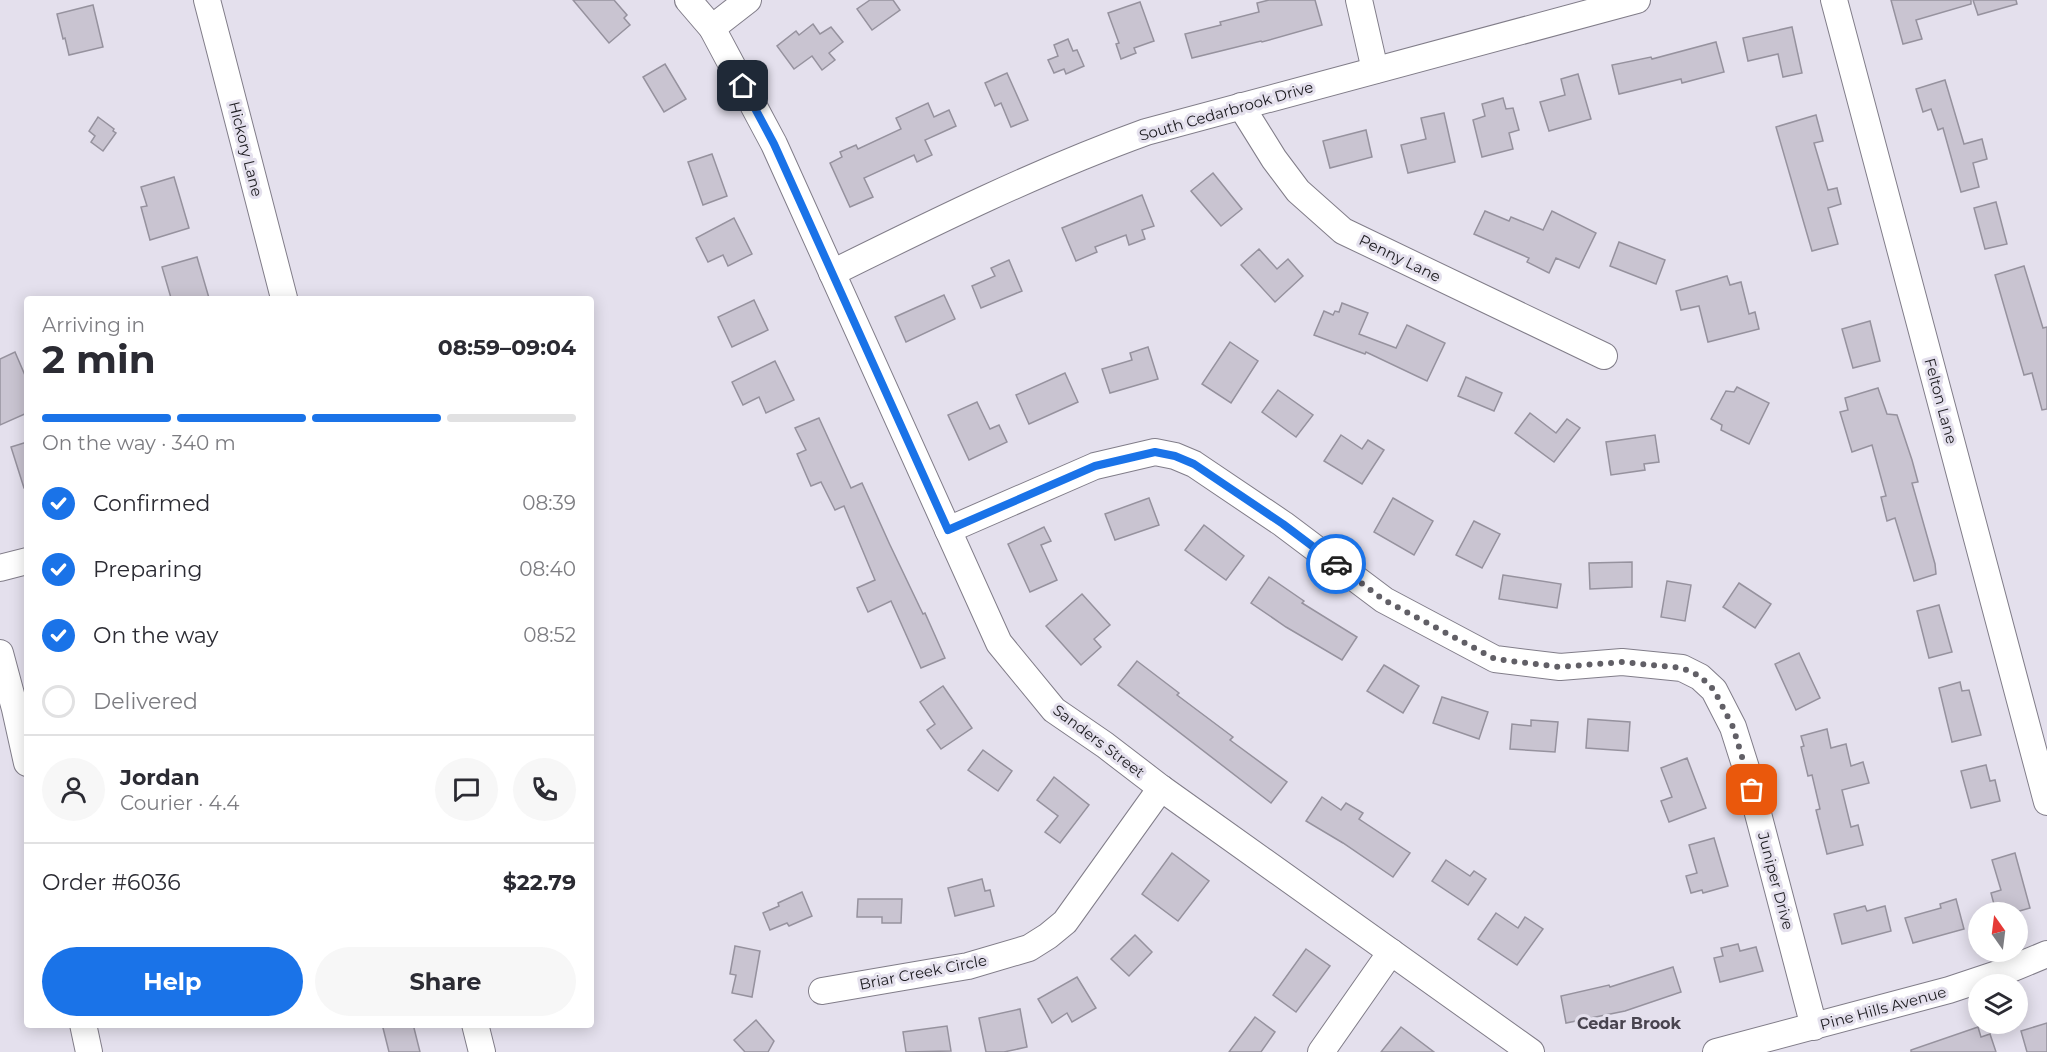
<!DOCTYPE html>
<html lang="en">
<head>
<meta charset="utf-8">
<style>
	body { margin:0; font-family:Montserrat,sans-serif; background:#f7f7f7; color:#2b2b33; height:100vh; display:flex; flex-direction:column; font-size:22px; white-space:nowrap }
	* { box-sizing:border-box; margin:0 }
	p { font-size:20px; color:#7c7c81 }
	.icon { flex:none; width:33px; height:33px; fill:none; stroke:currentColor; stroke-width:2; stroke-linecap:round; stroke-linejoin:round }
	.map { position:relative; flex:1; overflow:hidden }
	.sheet { position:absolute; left:24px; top:296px; width:570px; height:732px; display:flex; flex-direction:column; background:#fff; border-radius:6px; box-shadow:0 3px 15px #0003 }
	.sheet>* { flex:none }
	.needle { width:39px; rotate:346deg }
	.buttons { position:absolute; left:1968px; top:902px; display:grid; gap:12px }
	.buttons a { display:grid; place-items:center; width:60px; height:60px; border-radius:50%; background:#fff; box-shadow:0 3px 15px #0003; font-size:30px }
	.pin { position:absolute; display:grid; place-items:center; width:51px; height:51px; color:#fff; margin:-26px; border-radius:12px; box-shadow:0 3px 9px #0006 }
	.courier { position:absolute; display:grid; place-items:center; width:60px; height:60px; margin:-30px; border:4px solid #1a73e8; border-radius:50%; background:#fff; color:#222; box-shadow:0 2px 8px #0007 }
	.head em { font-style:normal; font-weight:700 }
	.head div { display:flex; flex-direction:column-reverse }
	.head { display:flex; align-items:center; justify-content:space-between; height:102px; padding:0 18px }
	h1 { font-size:39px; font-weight:700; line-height:45px }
	.bar { display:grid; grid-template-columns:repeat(4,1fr); gap:9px 6px; align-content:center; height:72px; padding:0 18px }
	.bar i { height:8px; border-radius:4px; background:#e1e1e2 }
	.bar .active { background:#1a73e8 }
	.bar p { grid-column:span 4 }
	.line { display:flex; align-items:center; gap:15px; padding:0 18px; border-top:2px solid #e1e1e2 }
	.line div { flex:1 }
	.round { display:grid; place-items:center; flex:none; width:63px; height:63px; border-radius:32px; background:#f7f7f7 }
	ol { padding:0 18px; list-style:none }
	li { display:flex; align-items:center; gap:18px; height:66px }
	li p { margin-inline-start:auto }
	li .icon { padding:6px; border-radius:50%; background:#1a73e8; color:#fff; stroke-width:4 }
	li:last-child { color:#7c7c81 }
	li i { width:33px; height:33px; border:3px solid #e1e1e2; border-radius:50% }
	.button { display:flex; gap:12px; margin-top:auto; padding:12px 18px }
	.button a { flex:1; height:69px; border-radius:36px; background:#1a73e8; color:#fff; font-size:24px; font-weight:700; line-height:69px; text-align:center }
	.button a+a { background:#f7f7f7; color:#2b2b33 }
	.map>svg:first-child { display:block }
</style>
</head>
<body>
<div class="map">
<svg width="2047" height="1052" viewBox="0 0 2047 1052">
	<rect width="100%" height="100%" fill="#e4e0ed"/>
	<g fill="#c9c4d1" stroke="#96929e" stroke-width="1.5">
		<polygon points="573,0 614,0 627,15 624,18 630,25 609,43"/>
		<polygon points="870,0 893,0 900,10 872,30 857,9"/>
		<polygon points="1269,0 1315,0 1322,25 1262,42 1261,41 1192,58 1185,34 1221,25 1220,22 1259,12 1257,3"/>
		<polygon points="1891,0 1971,0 1971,4 1916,20 1922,39 1903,44"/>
		<polygon points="1973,0 2016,0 2017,4 1978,15"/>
		<polygon points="1140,2 1154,41 1134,48 1136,53 1121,59 1116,44 1119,43 1108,13"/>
		<polygon points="93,5 103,47 69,55 65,38 63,39 57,14"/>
		<polygon points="813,24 820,34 831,27 843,42 829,53 835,60 822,70 812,56 794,69 777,46 796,31 799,35"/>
		<polygon points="1792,27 1802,73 1783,77 1778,54 1748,61 1743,38"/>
		<polygon points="1068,39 1073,51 1077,50 1084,66 1066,74 1064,69 1054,73 1048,60 1058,56 1054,45"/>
		<polygon points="1716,42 1724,72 1682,83 1681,79 1619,94 1612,65 1651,57 1652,59"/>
		<polygon points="665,64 686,99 664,112 643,77"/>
		<polygon points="1007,73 1028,120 1011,127 1001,103 995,106 985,83"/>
		<polygon points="1578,74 1591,119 1549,131 1540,102 1565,95 1561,79"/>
		<polygon points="1945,80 1964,144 1982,139 1987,159 1973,163 1979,187 1961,192 1943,128 1938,130 1931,109 1923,112 1916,89"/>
		<polygon points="1503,98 1506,109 1513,108 1519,130 1509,133 1513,149 1482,157 1473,120 1485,116 1482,104"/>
		<polygon points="928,103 934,117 949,110 956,126 925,140 932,155 917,162 914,155 864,178 873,197 850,207 830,163 842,157 840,152 856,145 858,149 901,129 896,118"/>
		<polygon points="1444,113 1455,162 1408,173 1401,145 1426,139 1421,118"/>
		<polygon points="1816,115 1823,141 1814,143 1828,190 1837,188 1841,204 1828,208 1838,244 1812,251 1776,127"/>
		<polygon points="98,117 114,129 113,131 116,133 103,151 91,142 95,136 89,131"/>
		<polygon points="1366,130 1372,157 1330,168 1323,141"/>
		<polygon points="712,154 727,196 703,205 688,162"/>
		<polygon points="1213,173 1242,209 1221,226 1191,191"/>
		<polygon points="174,177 189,228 150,240 141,207 147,206 141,187"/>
		<polygon points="1142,195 1154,226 1142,230 1145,239 1129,245 1126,235 1095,247 1097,252 1076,261 1062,228"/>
		<polygon points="1996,202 2007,244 1985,249 1974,208"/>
		<polygon points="1485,211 1509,221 1511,217 1543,230 1552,211 1596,233 1579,268 1556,258 1549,273 1527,262 1529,258 1474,234"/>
		<polygon points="734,218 752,254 728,266 723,255 708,262 696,238"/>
		<polygon points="1619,242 1665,260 1656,284 1610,266"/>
		<polygon points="1259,249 1277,269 1288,259 1303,276 1275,302 1241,265"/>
		<polygon points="197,257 209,298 171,298 162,267"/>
		<polygon points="1009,260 1022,291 981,308 972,286 995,276 991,268"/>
		<polygon points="2024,266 2043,328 2047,327 2047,409 2042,410 2032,373 2024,375 1995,275"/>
		<polygon points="1727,276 1730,285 1741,282 1749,314 1755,312 1759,329 1708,342 1699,306 1681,310 1676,291"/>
		<polygon points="944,295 955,319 906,342 895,317"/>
		<polygon points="754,300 768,330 732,347 718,317"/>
		<polygon points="1342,303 1368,313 1359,334 1396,348 1407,325 1445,343 1427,381 1366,352 1365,354 1314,335 1324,311 1333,315 1335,311 1339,312"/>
		<polygon points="1870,321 1880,361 1853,368 1842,329"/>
		<polygon points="1230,342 1258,361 1231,403 1202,384"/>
		<polygon points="1148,347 1158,379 1110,393 1102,369 1132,360 1130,353"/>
		<polygon points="15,352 27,380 27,413 0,425 0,359"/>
		<polygon points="775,361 794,400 766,413 759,397 743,405 732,382"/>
		<polygon points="1065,373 1078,402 1029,424 1016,395"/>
		<polygon points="1466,377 1502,393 1494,411 1458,396"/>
		<polygon points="1737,387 1769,403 1749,444 1721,430 1722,425 1711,419 1726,391 1734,392"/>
		<polygon points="1878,388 1887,414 1897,415 1912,460 1918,482 1912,483 1935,564 1936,574 1914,581 1895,518 1887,521 1881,497 1886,496 1872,445 1852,452 1840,412 1848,410 1845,398"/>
		<polygon points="1278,390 1313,415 1296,437 1262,412"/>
		<polygon points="977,402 990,429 999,425 1007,442 969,460 948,415"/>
		<polygon points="1530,413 1556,433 1567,419 1580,428 1554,462 1515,433"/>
		<polygon points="819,418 851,488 862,483 890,545 923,614 925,613 945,658 921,668 891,601 868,612 857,588 875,580 844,506 835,510 821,482 811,486 797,454 806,450 795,428"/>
		<polygon points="1341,435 1362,449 1368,440 1384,450 1362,484 1324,461"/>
		<polygon points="1655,435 1659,462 1644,464 1645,470 1611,475 1606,442"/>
		<polygon points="27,442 27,488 24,488 11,447"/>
		<polygon points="1149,498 1159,525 1115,540 1105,514"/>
		<polygon points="1393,498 1433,521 1414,555 1374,532"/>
		<polygon points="1474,521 1500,534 1482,568 1456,555"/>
		<polygon points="1204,525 1244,556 1226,580 1185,550"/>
		<polygon points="1044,527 1051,541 1041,545 1057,580 1030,592 1008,544"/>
		<polygon points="1632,562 1632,587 1590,589 1589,563"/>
		<polygon points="1503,575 1561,584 1557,608 1499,599"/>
		<polygon points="1269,577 1304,601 1302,603 1357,637 1342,660 1286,627 1251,603"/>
		<polygon points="1667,581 1691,585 1685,621 1661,617"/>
		<polygon points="1739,583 1771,604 1755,628 1723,607"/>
		<polygon points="1082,594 1110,625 1094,639 1101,647 1081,665 1046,626"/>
		<polygon points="1939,605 1952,652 1929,658 1917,611"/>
		<polygon points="1799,653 1820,698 1796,710 1775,664"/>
		<polygon points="1137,661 1179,693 1177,695 1233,737 1230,740 1287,782 1271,803 1118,685"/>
		<polygon points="1384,665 1419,686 1403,713 1367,691"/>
		<polygon points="1960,682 1962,691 1969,690 1981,735 1952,742 1939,688"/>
		<polygon points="943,686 972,728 941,749 927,730 935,724 920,702"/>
		<polygon points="1442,697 1488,712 1479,739 1433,723"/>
		<polygon points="1588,719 1630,722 1628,751 1586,748"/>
		<polygon points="1531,720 1558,722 1555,752 1510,749 1512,724 1531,726"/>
		<polygon points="1827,729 1831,748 1846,744 1851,766 1863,762 1869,783 1842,790 1851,827 1858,825 1863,845 1827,854 1816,810 1820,809 1812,775 1808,776 1801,747 1804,746 1801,736"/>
		<polygon points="983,750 1012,771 998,791 968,770"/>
		<polygon points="1687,758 1706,808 1669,822 1661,801 1672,797 1661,768"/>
		<polygon points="1986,765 1990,781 1995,780 2000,801 1971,808 1961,771"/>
		<polygon points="1054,777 1089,805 1060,843 1045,832 1058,816 1037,800"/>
		<polygon points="1322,797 1341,810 1346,803 1363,813 1359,819 1410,853 1393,877 1343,843 1306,821"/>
		<polygon points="1714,838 1728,886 1703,893 1702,890 1691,893 1686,876 1697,873 1689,845"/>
		<polygon points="1172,853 1209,881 1178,921 1142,894"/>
		<polygon points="2015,853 2030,908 2016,912 1996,912 1991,893 2001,890 1992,860"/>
		<polygon points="1446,860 1470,876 1474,871 1486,879 1468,905 1432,881"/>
		<polygon points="982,879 985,891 990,890 994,906 955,916 948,888"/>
		<polygon points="802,892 812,916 789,926 787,923 770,930 763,913 779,906 778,903"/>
		<polygon points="858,899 902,899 901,923 882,923 882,917 857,917"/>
		<polygon points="1956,899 1964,929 1913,943 1905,918 1941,908 1940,904"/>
		<polygon points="1865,906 1867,911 1885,906 1891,931 1842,944 1834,914"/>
		<polygon points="1496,913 1518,928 1525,917 1543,929 1517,965 1478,939"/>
		<polygon points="1135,935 1152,952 1129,976 1111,959"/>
		<polygon points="1738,944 1740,951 1756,947 1763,971 1720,982 1714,958 1723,956 1721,948"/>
		<polygon points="735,946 760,951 752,997 732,993 736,975 730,974"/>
		<polygon points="1306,949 1330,966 1296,1012 1273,995"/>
		<polygon points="1673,967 1681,992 1625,1011 1566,1023 1561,996 1609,985 1610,987"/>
		<polygon points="1077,977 1096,1008 1072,1022 1067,1013 1052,1023 1038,999"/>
		<polygon points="1020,1009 1027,1047 1004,1052 986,1052 979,1018"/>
		<polygon points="1255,1017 1275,1032 1261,1052 1229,1052"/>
		<polygon points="756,1020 774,1041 768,1052 745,1052 734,1040"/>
		<polygon points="2047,1023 2047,1052 2027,1052 2021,1031"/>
		<polygon points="382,1024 413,1024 420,1052 389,1052"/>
		<polygon points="947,1026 951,1051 906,1052 903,1032"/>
		<polygon points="1401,1027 1434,1052 1381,1052"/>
		<polygon points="1978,1027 1981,1037 1990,1034 1996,1052 1911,1052 1911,1050"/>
	</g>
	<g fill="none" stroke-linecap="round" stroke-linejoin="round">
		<g stroke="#817d89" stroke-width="28">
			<g id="minor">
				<polyline points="207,0 284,298"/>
				<polyline points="688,0 712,28 774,144 999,643 1054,710 1105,745 1161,788 1531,1052"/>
				<polyline points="1359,0 1375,70"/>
				<polyline points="1834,0 2047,802"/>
				<polyline points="712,28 748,0"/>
				<polyline points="1241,106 1274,159 1298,191 1343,231 1604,356"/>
				<path d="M 832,273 C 935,222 1038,171 1146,132 L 1637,0"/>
				<polyline points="948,530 1095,466 1155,452 1175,456 1194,464 1283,524 1384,600 1495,659 1560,667 1622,662 1682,668 1700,677 1714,690 1733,727 1746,768 1814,1027"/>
				<polyline points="0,568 27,561"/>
				<polyline points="0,653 15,709 27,763"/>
				<polyline points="822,991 968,966 1029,948 1048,936 1065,922 1161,788"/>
				<polyline points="83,1024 89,1052"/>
				<polyline points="475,1024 482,1052"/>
				<polyline points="1321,1052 1391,952"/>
				<polyline points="1716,1052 1949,990 2006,971 2047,954"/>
			</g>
		</g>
		<use href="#minor" stroke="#fff" stroke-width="26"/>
	</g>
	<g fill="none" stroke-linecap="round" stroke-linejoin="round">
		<polyline stroke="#615f66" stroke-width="6" stroke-dasharray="0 10.8" points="1336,564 1384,600 1495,659 1560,667 1622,662 1682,668 1700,676 1714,690 1733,727 1752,790"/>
		<polyline stroke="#1a73e8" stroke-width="8" points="743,86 774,144 948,530 1095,466 1155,452 1175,456 1194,464 1283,524 1336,564"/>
	</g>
	<g text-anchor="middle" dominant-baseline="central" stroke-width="6" stroke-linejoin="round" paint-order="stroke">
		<g font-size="15" fill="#1b1a1e" stroke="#e4e0ed">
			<text transform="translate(1226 111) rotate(-16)">South Cedarbrook Drive</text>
			<text transform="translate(246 149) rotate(76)">Hickory Lane</text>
			<text transform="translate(1400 258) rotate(26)">Penny Lane</text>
			<text transform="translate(1941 401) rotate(75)">Felton Lane</text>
			<text transform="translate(1099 741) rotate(37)">Sanders Street</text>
			<text transform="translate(1776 881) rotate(75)">Juniper Drive</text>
			<text transform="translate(923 972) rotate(-11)">Briar Creek Circle</text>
			<text transform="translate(1883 1008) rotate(-15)">Pine Hills Avenue</text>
		</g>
		<g font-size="16" font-weight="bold" fill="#48444f" stroke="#e4e0ed">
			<text x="1629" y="1023">Cedar Brook</text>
		</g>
	</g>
</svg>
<div class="buttons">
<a><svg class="needle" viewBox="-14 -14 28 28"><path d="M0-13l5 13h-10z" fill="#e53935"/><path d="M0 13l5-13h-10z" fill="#7c7c81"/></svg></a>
<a><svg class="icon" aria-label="layers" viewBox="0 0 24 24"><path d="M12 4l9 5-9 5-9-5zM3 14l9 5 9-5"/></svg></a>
</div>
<div class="pin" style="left:1752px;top:790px;background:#ea580c"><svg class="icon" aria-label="bag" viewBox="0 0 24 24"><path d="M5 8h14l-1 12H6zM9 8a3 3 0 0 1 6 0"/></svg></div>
<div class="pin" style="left:743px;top:86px;background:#1f2937"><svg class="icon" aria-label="home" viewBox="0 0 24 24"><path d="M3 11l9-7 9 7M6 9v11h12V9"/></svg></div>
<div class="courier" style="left:1336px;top:564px"><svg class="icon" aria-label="car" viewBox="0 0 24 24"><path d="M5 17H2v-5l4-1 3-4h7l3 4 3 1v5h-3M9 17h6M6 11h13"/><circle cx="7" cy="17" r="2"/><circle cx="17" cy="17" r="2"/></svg></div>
<section class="sheet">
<div class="head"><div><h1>2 min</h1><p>Arriving in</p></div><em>08:59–09:04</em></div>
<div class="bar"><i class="active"></i><i class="active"></i><i class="active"></i><i></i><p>On the way · 340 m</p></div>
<ol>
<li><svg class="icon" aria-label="check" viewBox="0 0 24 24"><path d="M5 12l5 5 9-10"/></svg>Confirmed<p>08:39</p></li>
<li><svg class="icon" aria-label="check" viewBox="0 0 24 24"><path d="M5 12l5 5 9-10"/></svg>Preparing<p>08:40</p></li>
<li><svg class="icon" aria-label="check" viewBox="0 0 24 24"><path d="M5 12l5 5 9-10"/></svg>On the way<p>08:52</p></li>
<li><i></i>Delivered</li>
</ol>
<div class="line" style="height:108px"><a class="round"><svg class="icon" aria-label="person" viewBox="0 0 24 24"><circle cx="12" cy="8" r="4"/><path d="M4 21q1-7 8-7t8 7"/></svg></a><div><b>Jordan</b><p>Courier · 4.4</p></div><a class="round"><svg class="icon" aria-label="chat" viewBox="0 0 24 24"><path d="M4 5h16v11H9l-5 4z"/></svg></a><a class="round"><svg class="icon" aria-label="phone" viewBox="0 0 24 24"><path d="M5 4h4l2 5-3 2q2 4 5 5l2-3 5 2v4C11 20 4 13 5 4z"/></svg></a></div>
<div class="line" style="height:78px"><div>Order #6036</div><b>$22.79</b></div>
<div class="button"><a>Help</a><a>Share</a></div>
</section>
</div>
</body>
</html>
